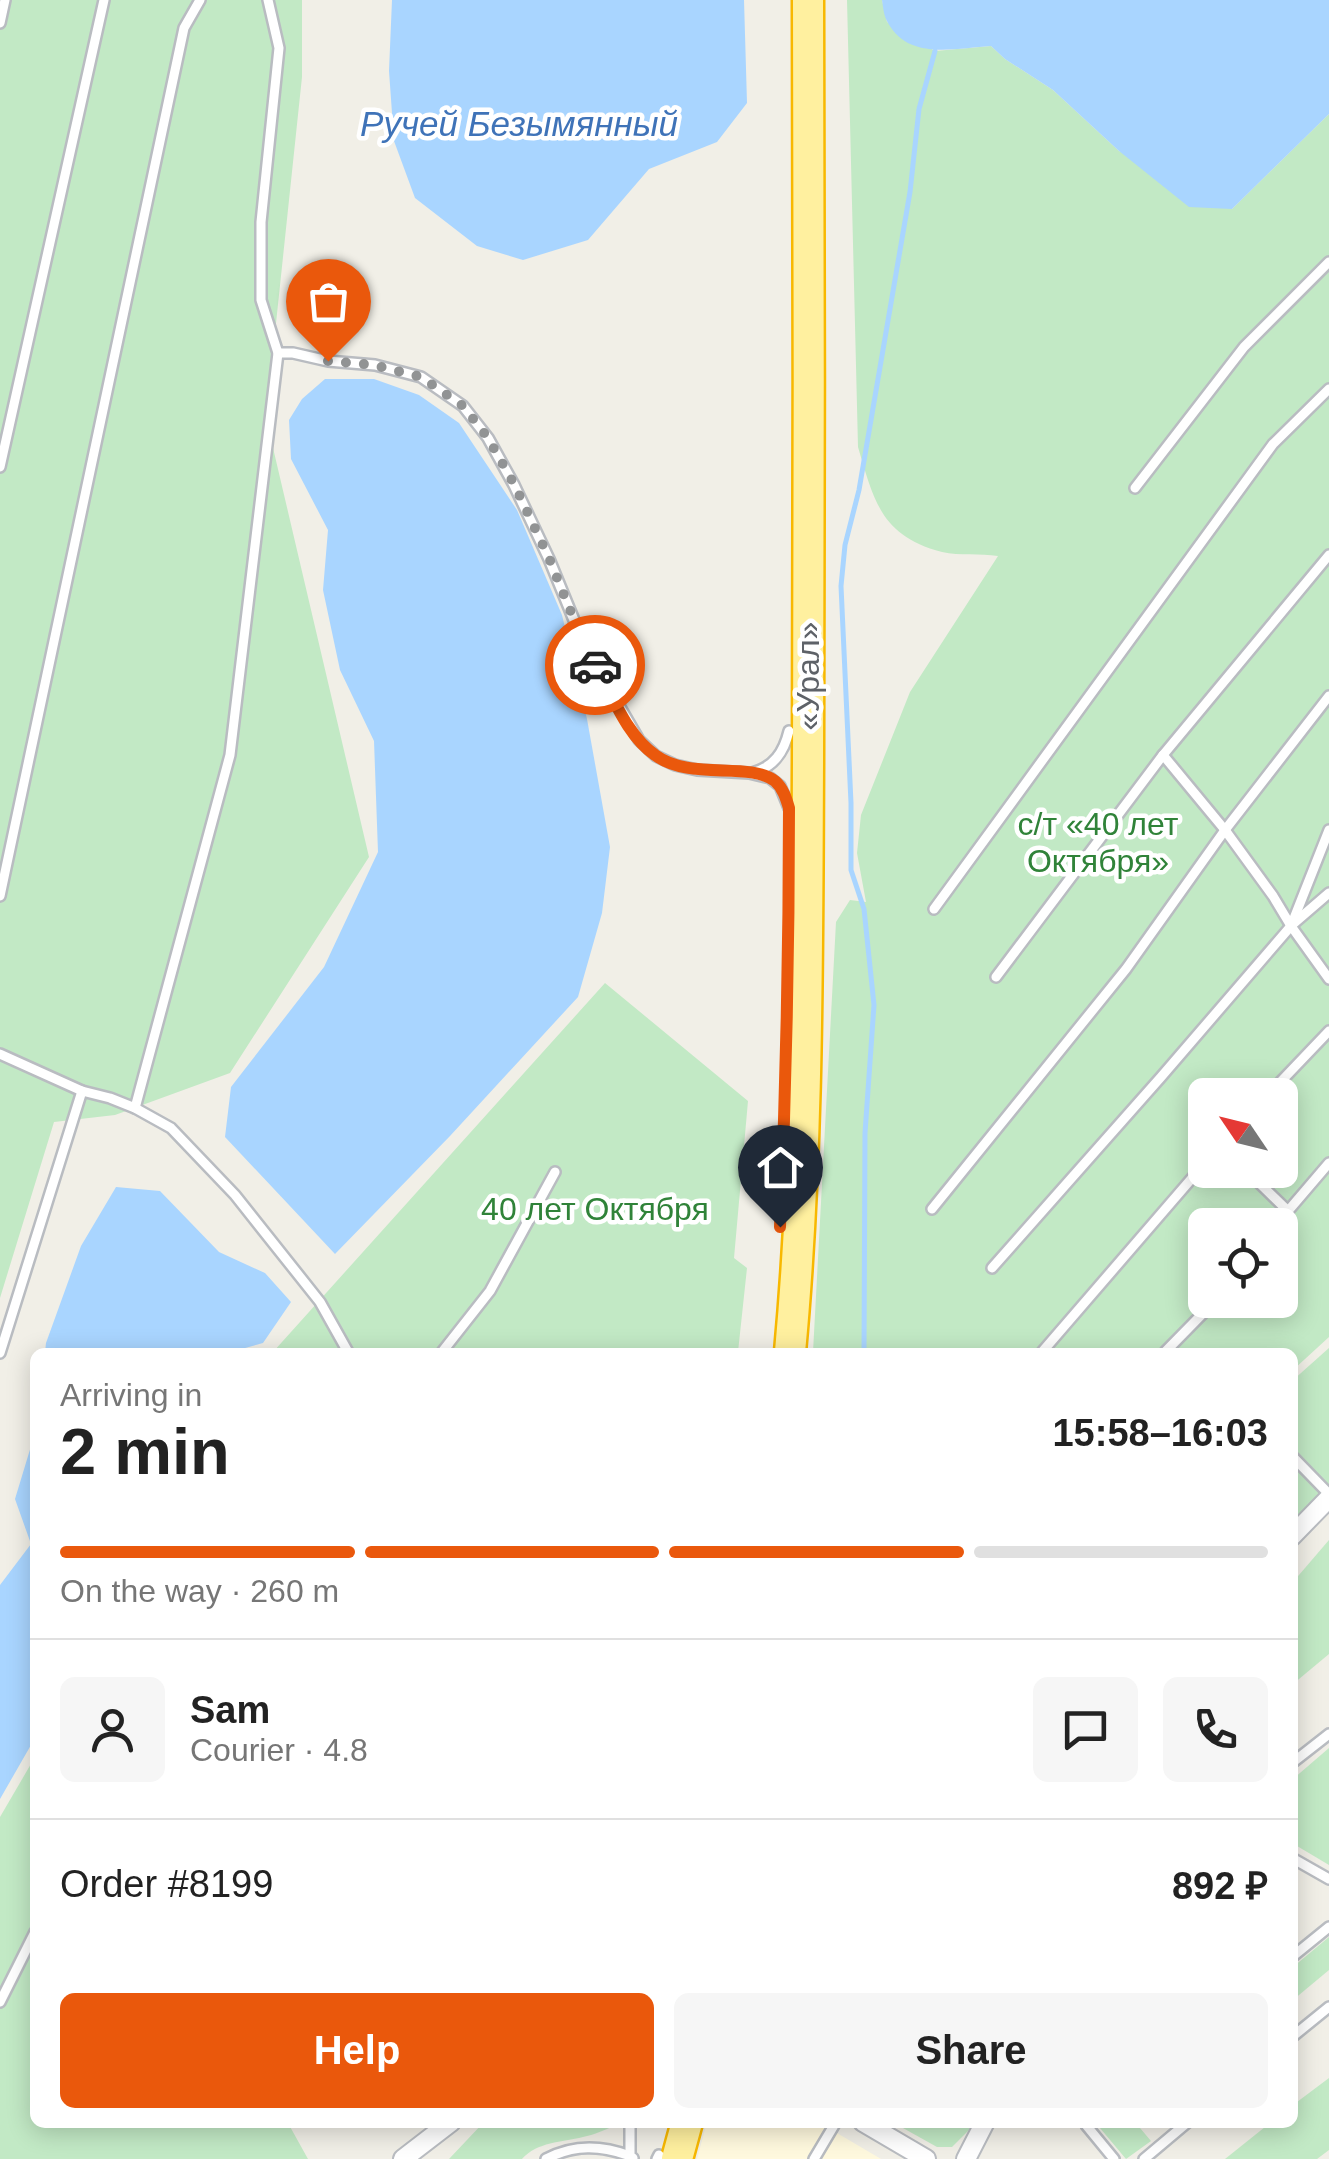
<!DOCTYPE html>
<html lang="en">
<head>
<meta charset="utf-8">
<style>
	body { margin:0; font-family:Arial,sans-serif; background:#f6f6f6; color:#222; height:100vh; display:flex; flex-direction:column; font-size:38px; white-space:nowrap }
	* { box-sizing:border-box; margin:0 }
	p { font-size:32px; color:#767676 }
	.icon { flex:none; width:55px; height:55px; fill:none; stroke:currentColor; stroke-width:2; stroke-linecap:round; stroke-linejoin:round }
	.map { position:relative; flex:1; overflow:hidden }
	.details { position:absolute; left:30px; top:1348px; width:1268px; height:780px; display:flex; flex-direction:column; background:#fff; border-radius:15px; box-shadow:0 5px 25px #0003 }
	.details>* { flex:none }
	.needle { width:65px; rotate:305deg }
	.controls { position:absolute; left:1188px; top:1078px; display:grid; gap:20px }
	.controls a { display:grid; place-items:center; width:110px; height:110px; border-radius:15px; background:#fff; box-shadow:0 5px 25px #0003; font-size:50px }
	.pin { position:absolute; display:grid; place-items:center; width:85px; height:85px; color:#fff; margin:-102px -42px; border-radius:50% 50% 50% 0; rotate:-45deg; box-shadow:0 0 10px #0007 }
	.pin .icon { rotate:45deg }
	.courier { position:absolute; display:grid; place-items:center; width:100px; height:100px; margin:-50px; border:8px solid #ea580c; border-radius:50%; background:#fff; color:#222; box-shadow:0 2px 12px #0007 }
	.headline em { font-style:normal; font-weight:800 }
	.headline div { display:flex; flex-direction:column-reverse }
	.headline { display:flex; align-items:center; justify-content:space-between; height:170px; padding:0 30px }
	h1 { font-size:65px; font-weight:800; line-height:75px }
	.bar { display:grid; grid-template-columns:repeat(4,1fr); gap:15px 10px; align-content:center; height:120px; padding:0 30px }
	.bar i { height:12px; border-radius:8px; background:#e0e0e0 }
	.bar .selected { background:#ea580c }
	.bar p { grid-column:span 4 }
	.line { display:flex; align-items:center; gap:25px; padding:0 30px; border-top:2px solid #e0e0e0 }
	.line div { flex:1 }
	.round { display:grid; place-items:center; flex:none; width:105px; height:105px; border-radius:15px; background:#f6f6f6 }
	.button { display:flex; gap:20px; margin-top:auto; padding:20px 30px }
	.button a { flex:1; height:115px; border-radius:15px; background:#ea580c; color:#fff; font-size:40px; font-weight:800; line-height:115px; text-align:center }
	.button a+a { background:#f6f6f6; color:#222 }
	.map>svg:first-child { display:block }
</style>
</head>
<body>
<div class="map">
<svg width="1329" height="2159" viewBox="0 0 1329 2159">
	<rect width="100%" height="100%" fill="#f1efe7"/>
	<polygon fill="#fff9de" points="707,2122 820,2123 881,2159 697,2159"/>
	<g fill="#c2e9c5" fill-rule="evenodd">
		<polygon points="0,0 302,0 302,77 266,418 369,857 230,1073 115,1115 54,1122 0,1298"/>
		<path d="M 847,0 L 882,0 L 887,22 L 935,51 L 991,46 L 1005,59 L 1053,90 L 1119,151 L 1232,209 L 1329,114 L 1329,1337 L 1293,1370 L 1292,1352 L 813,1352 L 836,922 L 850,900 L 866,902 L 857,853 L 861,815 L 910,692 L 998,556 C 980,553 960,556 942,552 C 881,536 874,501 858,447 ZM 1205,1095 L 1280,1095 L 1280,1170 L 1205,1170 ZM 1205,1225 L 1280,1225 L 1280,1300 L 1205,1300 Z"/>
		<polygon points="605,983 748,1101 734,1258 747,1268 738,1352 273,1352"/>
		<polygon points="1329,1348 1329,1488 1293,1529 1292,1381"/>
		<polygon points="1329,1540 1329,1654 1293,1684 1293,1582"/>
		<polygon points="1329,1748 1329,1865 1292,1843 1293,1779"/>
		<polygon points="35,1757 35,2122 288,2123 308,2159 0,2159 0,1817"/>
		<polygon points="1329,1937 1329,1970 1293,2000 1293,1967"/>
		<polygon points="1329,2078 1329,2150 1317,2159 1225,2159 1270,2123 1292,2122 1293,2105"/>
		<path d="M 483,2123 L 483,2122 L 615,2123 L 614,2126 C 604,2130 594,2135 583,2137 C 562,2142 537,2142 522,2159 L 449,2159 Z"/>
		<polygon points="894,2123 972,2122 972,2123 969,2130 952,2147 937,2147"/>
		<polygon points="1106,2123 1145,2123 1140,2128 1151,2141 1126,2159 1100,2128"/>
	</g>
	<g fill="#a9d5ff">
		<polygon points="392,0 744,0 747,103 717,142 649,169 588,240 523,260 477,246 415,198 394,141 389,71"/>
		<path d="M 882,0 L 1329,0 L 1329,114 L 1232,209 L 1189,207 L 1119,151 L 1053,90 L 1005,59 L 991,46 C 956,48 909,61 888,23 C 884,17 883,7 882,0 Z"/>
		<polygon points="325,379 374,379 419,395 459,423 517,510 562,615 587,719 610,847 602,913 578,997 450,1136 335,1254 225,1137 231,1087 324,967 378,852 374,741 340,670 323,590 328,530 291,459 289,420 302,399"/>
		<polygon points="116,1187 160,1191 219,1252 265,1273 291,1302 263,1343 231,1352 45,1352 46,1343 81,1246"/>
		<polygon points="35,1433 35,1738 0,1799 0,1585 31,1544 15,1499"/>
	</g>
	<g fill="none" stroke-linecap="round" stroke-linejoin="round">
		<polyline stroke="#a9d5ff" stroke-width="5" points="864,1352 865,1133 874,1005 864,909 851,870 851,803 841,586 845,545 859,490 910,192 919,109 935,51"/>
		<g stroke="#b9bcc1" stroke-width="14">
			<g id="service">
				<polyline points="0,23 5,0"/>
				<polyline points="278,353 293,353 328,361 375,365 421,377 463,406 488,438 514,485 549,559 585,647 639,740 656,756 675,765 697,770 749,773 770,778 780,786 789,808"/>
				<polyline points="0,467 104,0"/>
				<polyline points="1135,488 1244,347 1329,262"/>
				<polyline points="1163,755 1225,830 1273,896 1291,926 1329,979"/>
				<path d="M 752,773 C 774,767 784,752 789,731"/>
				<polyline points="0,896 184,28 200,0"/>
				<polyline points="934,909 1273,444 1329,389"/>
				<polyline points="1293,924 1329,893"/>
				<polyline points="996,977 1163,755 1329,555"/>
				<polyline points="0,1054 82,1091 110,1098 135,1108 171,1128 235,1195 320,1302 348,1352"/>
				<polyline points="1268,1095 1329,1031"/>
				<polyline points="135,1108 230,755 278,353 261,300 261,222 279,48 268,0"/>
				<polyline points="1246,1170 1287,1210"/>
				<polyline points="932,1209 1126,969 1225,830 1329,696"/>
				<polyline points="1276,1225 1329,1163"/>
				<polyline points="992,1268 1161,1077 1291,926 1329,830"/>
				<polyline points="442,1352 490,1291 555,1172"/>
				<polyline points="1042,1352 1205,1163"/>
				<polyline points="1165,1352 1216,1300"/>
				<polyline points="0,1353 82,1091"/>
				<polyline points="1292,1456 1329,1494"/>
				<polyline points="1292,1763 1329,1734"/>
				<polyline points="1292,1858 1329,1879"/>
				<polyline points="1292,1957 1329,1927"/>
				<polyline points="0,2002 35,1932"/>
				<polyline points="1292,2037 1329,2007"/>
				<polyline points="630,2122 630,2156 633,2158"/>
				<polyline points="1090,2122 1086,2125 1114,2159"/>
				<path d="M 546,2159 C 574,2144 601,2145 630,2156"/>
				<polyline points="657,2159 659,2155"/>
				<polyline points="814,2159 836,2122"/>
				<polyline points="1144,2159 1188,2122"/>
			</g>
		</g>
		<g stroke="#b9bcc1" stroke-width="22">
			<g id="minor">
				<polyline points="1292,1536 1329,1498"/>
				<polyline points="863,2122 926,2159"/>
				<polyline points="403,2159 451,2122"/>
				<polyline points="966,2159 985,2122"/>
			</g>
		</g>
		<g stroke="#f8b800" stroke-width="35">
			<g id="trunk">
				<path d="M 790,1352 C 808,1157 807,960 808,763 C 809,509 809,254 808,0"/>
				<polyline points="677,2159 687,2122"/>
			</g>
		</g>
		<use href="#service" stroke="#fff" stroke-width="9"/>
		<use href="#minor" stroke="#fff" stroke-width="18"/>
		<use href="#trunk" stroke="#fff09f" stroke-width="30"/>
	</g>
	<g fill="none" stroke-linecap="round" stroke-linejoin="round">
		<polyline stroke="#919394" stroke-width="10" stroke-dasharray="0 18" points="328,361 374,365 421,377 463,406 488,438 514,484 549,558 585,647 595,665"/>
		<path stroke="#ea580c" stroke-width="12" d="M 595,665 C 612,694 626,735 655,755 C 690,781 748,761 775,781 C 783,788 786,798 789,808 C 789,948 786,1087 780,1227"/>
	</g>
	<g text-anchor="middle" dominant-baseline="central" stroke-width="9" stroke-linejoin="round" paint-order="stroke">
		<g font-size="32" fill="#5e6268" stroke="#fff">
			<text transform="translate(808 676) rotate(-90)">«Урал»</text>
		</g>
		<g font-size="32" fill="#308339" stroke="#fff">
			<text x="1098" y="824">с/т «40 лет<tspan x="1098" dy="37">Октября»</tspan></text>
			<text x="595" y="1209">40 лет Октября</text>
		</g>
		<g font-size="35" font-style="italic" fill="#3f73b8" stroke="#fff">
			<text x="519" y="123">Ручей Безымянный</text>
		</g>
	</g>
</svg>
<div class="controls">
<a><svg class="needle" viewBox="-14 -14 28 28"><path d="M0-13l5 13h-10z" fill="#e53935"/><path d="M0 13l5-13h-10z" fill="#767676"/></svg></a>
<a><svg class="icon" aria-label="locate" viewBox="0 0 24 24"><circle cx="12" cy="12" r="6"/><path d="M12 2v4M12 18v4M2 12h4M18 12h4"/></svg></a>
</div>
<div class="pin" style="left:328px;top:361px;background:#ea580c"><svg class="icon" aria-label="bag" viewBox="0 0 24 24"><path d="M5 8h14l-1 12H6zM9 8a3 3 0 0 1 6 0"/></svg></div>
<div class="pin" style="left:780px;top:1227px;background:#1f2937"><svg class="icon" aria-label="home" viewBox="0 0 24 24"><path d="M3 11l9-7 9 7M6 9v11h12V9"/></svg></div>
<div class="courier" style="left:595px;top:665px"><svg class="icon" aria-label="car" viewBox="0 0 24 24"><path d="M5 17H2v-5l4-1 3-4h7l3 4 3 1v5h-3M9 17h6M6 11h13"/><circle cx="7" cy="17" r="2"/><circle cx="17" cy="17" r="2"/></svg></div>
<section class="details">
<div class="headline"><div><h1>2 min</h1><p>Arriving in</p></div><em>15:58–16:03</em></div>
<div class="bar"><i class="selected"></i><i class="selected"></i><i class="selected"></i><i></i><p>On the way · 260 m</p></div>
<div class="line" style="height:180px"><a class="round"><svg class="icon" aria-label="person" viewBox="0 0 24 24"><circle cx="12" cy="8" r="4"/><path d="M4 21q1-7 8-7t8 7"/></svg></a><div><b>Sam</b><p>Courier · 4.8</p></div><a class="round"><svg class="icon" aria-label="chat" viewBox="0 0 24 24"><path d="M4 5h16v11H9l-5 4z"/></svg></a><a class="round"><svg class="icon" aria-label="phone" viewBox="0 0 24 24"><path d="M5 4h4l2 5-3 2q2 4 5 5l2-3 5 2v4C11 20 4 13 5 4z"/></svg></a></div>
<div class="line" style="height:130px"><div>Order #8199</div><b>892 ₽</b></div>
<div class="button"><a>Help</a><a>Share</a></div>
</section>
</div>
</body>
</html>
